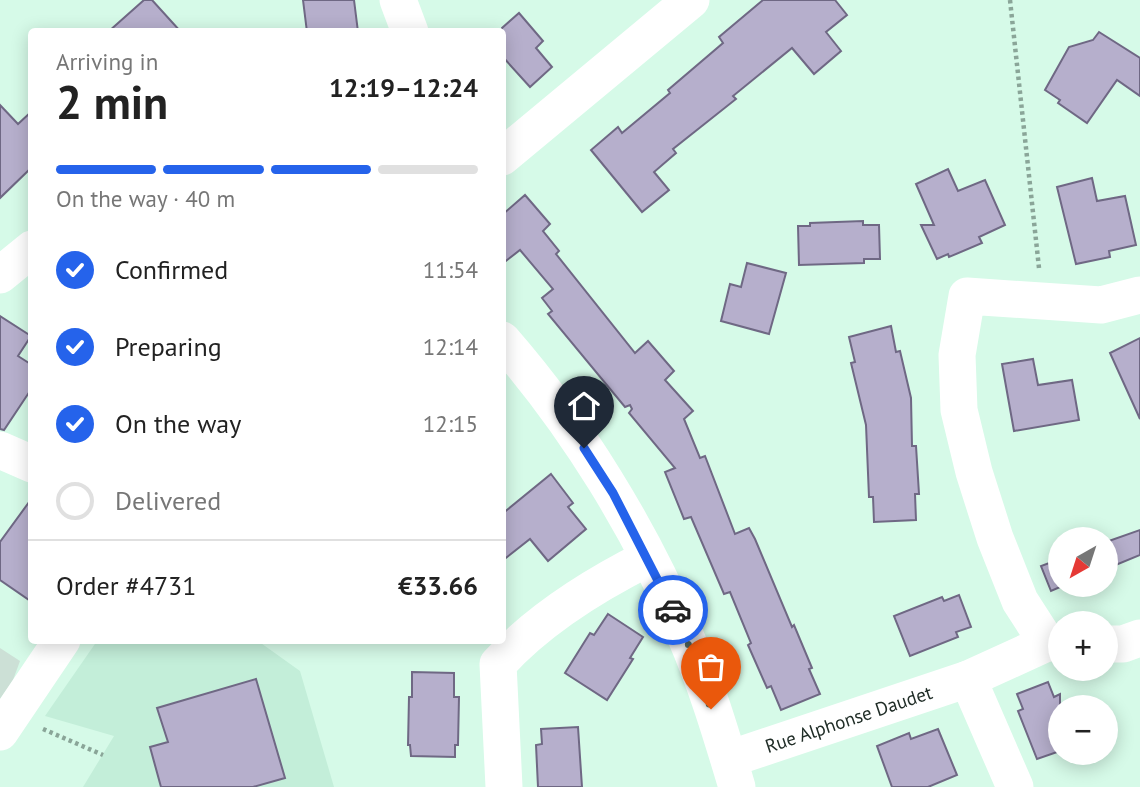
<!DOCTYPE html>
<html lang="en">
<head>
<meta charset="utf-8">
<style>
	body { margin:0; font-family:"PT Sans",sans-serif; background:#f2f2f2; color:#222; height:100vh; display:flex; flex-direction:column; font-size:26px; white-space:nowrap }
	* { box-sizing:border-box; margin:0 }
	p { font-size:23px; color:#767676 }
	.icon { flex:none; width:38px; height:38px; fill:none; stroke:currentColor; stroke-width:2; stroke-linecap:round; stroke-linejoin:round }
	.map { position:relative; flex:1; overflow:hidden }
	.sheet { position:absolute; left:28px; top:28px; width:478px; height:616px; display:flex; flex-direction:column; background:#fff; border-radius:7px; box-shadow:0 4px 18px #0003 }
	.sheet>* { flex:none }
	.needle { width:46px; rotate:219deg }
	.controls { position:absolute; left:1048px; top:527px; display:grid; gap:14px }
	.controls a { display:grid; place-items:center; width:70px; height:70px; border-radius:50%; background:#fff; box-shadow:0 4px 18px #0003; font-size:35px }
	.pin { position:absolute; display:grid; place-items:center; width:60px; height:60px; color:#fff; margin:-72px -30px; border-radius:50% 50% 50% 0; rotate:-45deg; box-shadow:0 0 7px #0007 }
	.pin .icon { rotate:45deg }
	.courier { position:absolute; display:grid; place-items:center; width:70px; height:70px; margin:-35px; border:5px solid #2563eb; border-radius:50%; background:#fff; color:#222; box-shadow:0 2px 9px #0007 }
	.summary em { font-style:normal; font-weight:700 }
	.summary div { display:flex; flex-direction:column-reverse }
	.summary { display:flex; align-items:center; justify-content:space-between; height:119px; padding:0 28px }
	h1 { font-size:46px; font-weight:700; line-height:52px }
	.bar { display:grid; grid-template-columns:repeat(4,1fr); gap:10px 7px; align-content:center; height:84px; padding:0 28px }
	.bar i { height:9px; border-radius:5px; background:#e0e0e0 }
	.bar .on { background:#2563eb }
	.bar p { grid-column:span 4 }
	.line { display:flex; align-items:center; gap:18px; padding:0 28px; border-top:2px solid #e0e0e0 }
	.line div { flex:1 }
	ol { padding:0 28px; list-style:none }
	li { display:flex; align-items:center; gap:21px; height:77px }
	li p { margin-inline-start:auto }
	li .icon { padding:7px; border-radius:50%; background:#2563eb; color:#fff; stroke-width:4 }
	li:last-child { color:#767676 }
	li i { width:38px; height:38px; border:4px solid #e0e0e0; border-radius:50% }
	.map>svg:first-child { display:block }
</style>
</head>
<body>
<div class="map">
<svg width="1140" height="787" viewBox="0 0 1140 787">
	<rect width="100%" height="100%" fill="#d6fae8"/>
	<polygon fill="#c3eed9" points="97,641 258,641 300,671 334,787 83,787 114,736 45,716"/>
	<polygon fill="#cce0d6" points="0,648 20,661 13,680 0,699"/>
	<g fill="#b6afcc" stroke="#6f6884" stroke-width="2">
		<polygon points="144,0 152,0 181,32 108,32"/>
		<polygon points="303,0 354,0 358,32 307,32"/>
		<polygon points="763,0 835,0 847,15 826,32 841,51 814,74 792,48 733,96 736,99 673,149 676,153 654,172 669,190 642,212 591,150 618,127 622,133 670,93 668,90 723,43 719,37"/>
		<polygon points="519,13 543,41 536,48 552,67 530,87 502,56 502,28"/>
		<polygon points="1099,32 1140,58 1140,96 1117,80 1087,123 1058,103 1060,100 1045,90 1069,47 1093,40"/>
		<polygon points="0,105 18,124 32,111 32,167 0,198"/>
		<polygon points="948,169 958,191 985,180 1005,225 979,237 982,243 949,257 948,254 937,259 921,225 934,225 916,184"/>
		<polygon points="1092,178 1097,201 1125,196 1136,245 1109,251 1110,257 1076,264 1057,187"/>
		<polygon points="525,195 550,224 543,231 559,251 556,254 635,353 648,341 674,371 665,380 693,411 684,419 700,458 705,456 735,534 749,528 755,539 792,627 794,625 812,668 809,669 820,694 781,710 771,686 767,688 748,645 751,643 730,592 724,594 691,517 684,519 665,472 675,468 629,413 632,409 630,405 625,407 548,314 552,311 542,298 553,289 520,250 502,264 502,215"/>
		<polygon points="863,221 863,225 879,225 880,259 864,259 864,263 799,265 798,226 810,226 810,223"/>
		<polygon points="747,263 786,273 769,334 721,321 730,284 741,287"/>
		<polygon points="0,316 31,336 18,356 32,365 32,388 4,430 0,429"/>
		<polygon points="891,326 896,352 900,351 911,398 912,446 916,446 919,494 915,494 916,520 874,522 873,497 869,497 866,425 851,363 855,362 849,337"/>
		<polygon points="1140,338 1140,419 1110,353"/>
		<polygon points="1033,359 1038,385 1072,380 1079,420 1014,431 1002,364"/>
		<polygon points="551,474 573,503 568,507 586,529 548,561 530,539 502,561 502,514"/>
		<polygon points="32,498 32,602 0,580 0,542"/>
		<polygon points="1140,530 1140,555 1106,569 1106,542"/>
		<polygon points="1060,559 1060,584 1067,584 1051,591 1041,566"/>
		<polygon points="959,595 971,627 956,632 958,637 910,656 894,616 942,597 944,601"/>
		<polygon points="608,614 643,637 630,658 633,659 607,700 565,673 590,633 594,635"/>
		<polygon points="412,672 454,673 454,697 459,697 458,745 455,745 455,757 411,756 410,745 408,745 409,697 412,697"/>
		<polygon points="256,679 285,778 253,787 161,787 150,747 168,742 157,708"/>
		<polygon points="1048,682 1054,697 1060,694 1060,751 1037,759 1018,711 1023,709 1017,694"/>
		<polygon points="578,727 582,787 538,787 536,745 542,744 541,729"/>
		<polygon points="938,729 957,775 928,787 892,787 877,746 909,733 911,739"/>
	</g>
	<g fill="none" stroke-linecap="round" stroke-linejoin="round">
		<g stroke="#8aa598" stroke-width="4.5" stroke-dasharray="3.5 3.5" stroke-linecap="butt">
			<polyline points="1010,0 1039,268"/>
			<polyline points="43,729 103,755"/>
		</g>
		<g stroke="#fff" stroke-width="37">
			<polyline points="398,0 410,32"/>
			<polyline points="502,157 691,0"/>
			<polyline points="0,275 32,249"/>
			<path d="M 502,340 C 577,426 641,530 685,635 C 706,683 722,737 737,787"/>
			<polyline points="0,450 32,464"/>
			<polyline points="1047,643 1020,601 995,538 974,472 959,410 957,355 967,296 1101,305 1140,295"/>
			<polyline points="1106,644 1123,644 1140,638"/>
			<polyline points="968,679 1015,787"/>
			<polyline points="0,732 62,640"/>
			<path id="s1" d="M 729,759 L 968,679 L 1047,643 L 1060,643"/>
			<path d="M 504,787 L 498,664 C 539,619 594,585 648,558"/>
		</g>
	</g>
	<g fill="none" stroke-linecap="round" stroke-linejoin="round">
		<polyline stroke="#60756b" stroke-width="7" stroke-dasharray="0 12.6" points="673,610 685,635 711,709"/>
		<polyline stroke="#2563eb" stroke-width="9" points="584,448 613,493 673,610"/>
	</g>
	<g text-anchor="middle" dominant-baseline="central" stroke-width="5" stroke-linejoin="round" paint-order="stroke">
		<g font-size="19" fill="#202d27" stroke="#fff">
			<text stroke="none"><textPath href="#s1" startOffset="126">Rue Alphonse Daudet</textPath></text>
		</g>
	</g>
</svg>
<div class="controls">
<a><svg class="needle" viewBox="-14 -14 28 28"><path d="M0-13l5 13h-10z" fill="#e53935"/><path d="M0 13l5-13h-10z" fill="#767676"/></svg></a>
<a>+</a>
<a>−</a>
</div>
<div class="pin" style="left:711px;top:709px;background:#ea580c"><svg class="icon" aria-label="bag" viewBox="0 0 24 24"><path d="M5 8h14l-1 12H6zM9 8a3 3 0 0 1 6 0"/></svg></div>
<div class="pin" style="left:584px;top:448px;background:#1f2937"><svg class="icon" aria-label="home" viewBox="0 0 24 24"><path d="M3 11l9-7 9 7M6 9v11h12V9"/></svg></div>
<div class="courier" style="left:673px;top:610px"><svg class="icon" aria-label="car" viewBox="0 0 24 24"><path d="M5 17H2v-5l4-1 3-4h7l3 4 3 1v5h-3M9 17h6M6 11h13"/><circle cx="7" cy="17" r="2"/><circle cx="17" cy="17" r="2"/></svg></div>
<section class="sheet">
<div class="summary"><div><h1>2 min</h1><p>Arriving in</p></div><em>12:19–12:24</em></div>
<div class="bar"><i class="on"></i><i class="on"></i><i class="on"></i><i></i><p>On the way · 40 m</p></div>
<ol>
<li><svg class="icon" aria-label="check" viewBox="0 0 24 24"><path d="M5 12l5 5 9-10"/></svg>Confirmed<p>11:54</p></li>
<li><svg class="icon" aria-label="check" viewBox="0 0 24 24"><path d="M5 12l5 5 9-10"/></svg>Preparing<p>12:14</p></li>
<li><svg class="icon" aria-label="check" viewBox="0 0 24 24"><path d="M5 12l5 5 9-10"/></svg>On the way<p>12:15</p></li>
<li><i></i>Delivered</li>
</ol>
<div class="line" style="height:91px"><div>Order #4731</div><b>€33.66</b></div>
</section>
</div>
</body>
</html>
